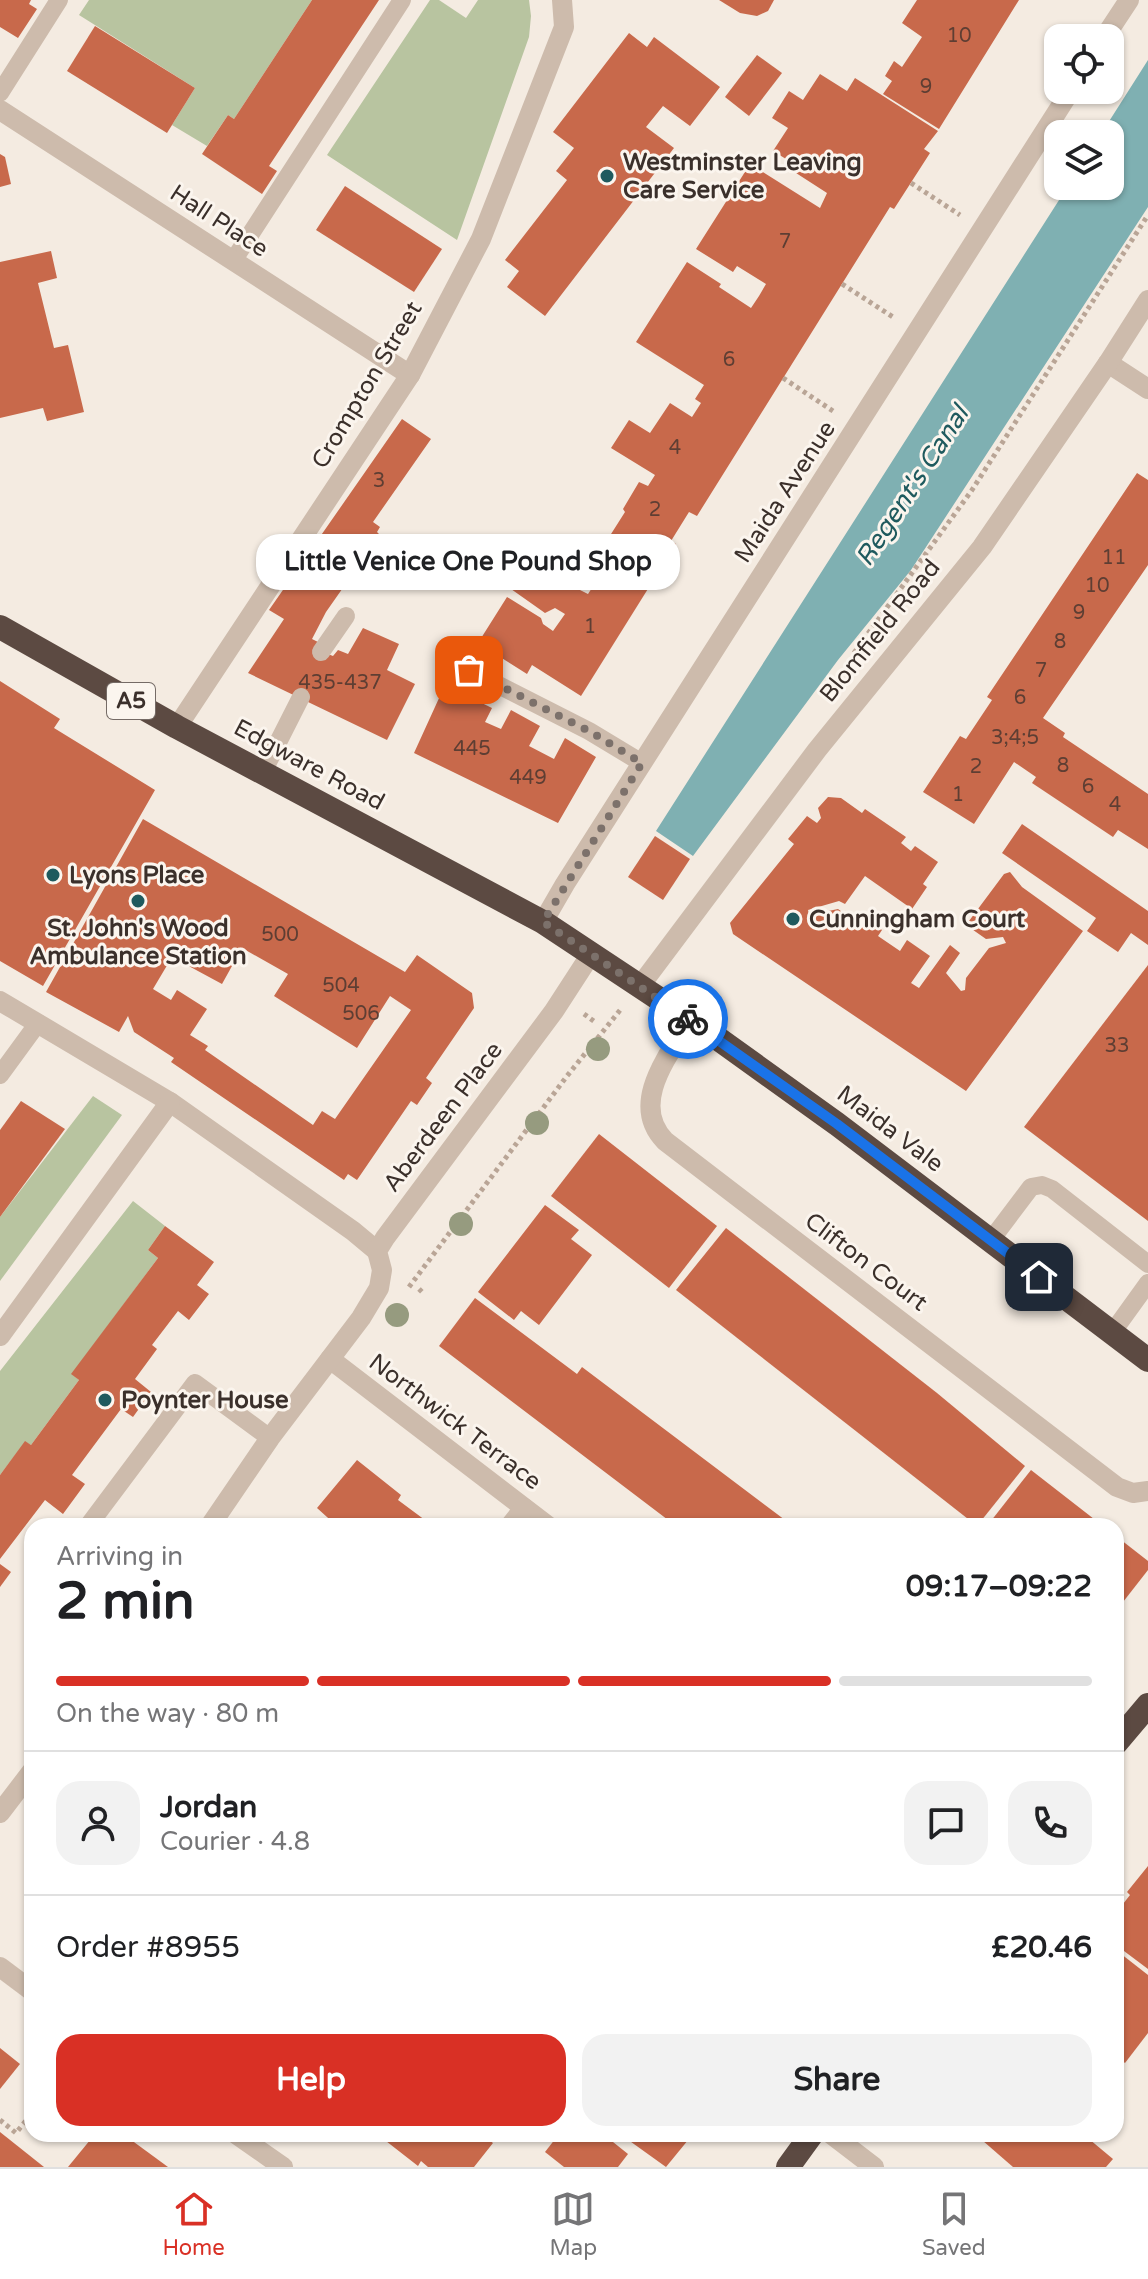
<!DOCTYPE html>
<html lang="en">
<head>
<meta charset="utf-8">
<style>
	body { margin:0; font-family:"Varela Round",sans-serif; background:#f2f2f2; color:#202124; height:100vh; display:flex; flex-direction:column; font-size:30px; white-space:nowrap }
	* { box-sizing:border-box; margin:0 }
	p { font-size:26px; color:#757577 }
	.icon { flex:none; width:44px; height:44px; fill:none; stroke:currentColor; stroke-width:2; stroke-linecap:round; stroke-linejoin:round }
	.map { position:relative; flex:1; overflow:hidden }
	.side { position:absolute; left:24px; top:1518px; width:1100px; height:624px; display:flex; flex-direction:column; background:#fff; border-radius:24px; box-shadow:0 2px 6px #0004 }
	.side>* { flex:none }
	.fabs { position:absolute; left:1044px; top:24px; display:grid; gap:16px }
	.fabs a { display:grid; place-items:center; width:80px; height:80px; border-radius:16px; background:#fff; box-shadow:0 2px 6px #0004; font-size:40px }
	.pin { position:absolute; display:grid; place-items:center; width:68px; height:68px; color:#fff; margin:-34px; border-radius:16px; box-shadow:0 4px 12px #0006 }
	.courier { position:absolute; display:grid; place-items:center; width:80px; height:80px; margin:-40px; border:6px solid #1a73e8; border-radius:50%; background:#fff; color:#222; box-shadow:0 2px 10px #0007 }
	.bubble { position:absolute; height:56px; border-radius:24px; background:#fff; box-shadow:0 2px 6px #0004; font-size:26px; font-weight:700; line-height:56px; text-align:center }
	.head em { font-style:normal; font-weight:700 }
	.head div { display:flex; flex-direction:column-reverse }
	.head { display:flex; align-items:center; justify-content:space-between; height:136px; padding:0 32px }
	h1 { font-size:52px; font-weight:700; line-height:60px }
	.bar { display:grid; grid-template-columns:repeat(4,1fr); gap:12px 8px; align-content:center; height:96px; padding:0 32px }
	.bar i { height:10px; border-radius:6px; background:#e0e0e0 }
	.bar .on { background:#d93025 }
	.bar p { grid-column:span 4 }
	.line { display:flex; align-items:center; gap:20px; padding:0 32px; border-top:2px solid #e0e0e0 }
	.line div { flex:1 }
	.round { display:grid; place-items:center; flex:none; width:84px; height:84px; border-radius:24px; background:#f2f2f2 }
	.button { display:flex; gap:16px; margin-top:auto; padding:16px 32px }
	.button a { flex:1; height:92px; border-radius:24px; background:#d93025; color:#fff; font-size:32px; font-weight:700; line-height:92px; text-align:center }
	.button a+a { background:#f2f2f2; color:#202124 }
	.tabs { display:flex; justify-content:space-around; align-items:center; height:112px; border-top:2px solid #e0e0e0; background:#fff; font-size:22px; color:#757577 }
	.tabs a { display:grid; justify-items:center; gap:4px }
	.tabs .on { color:#d93025 }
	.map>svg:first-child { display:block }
</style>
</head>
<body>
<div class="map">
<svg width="1148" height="2167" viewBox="0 0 1148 2167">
	<rect width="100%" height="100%" fill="#f4ebe1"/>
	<g fill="#b8c4a0">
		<polygon points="89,0 312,0 234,119 228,115 207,146 172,125 195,88 79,15"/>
		<polygon points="430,0 439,0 466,18 478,0 529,0 531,16 529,37 457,240 327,155"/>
		<polygon points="93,1096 122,1115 0,1281 0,1217"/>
		<polygon points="133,1201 165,1226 148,1250 158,1258 72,1374 79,1380 31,1445 25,1442 0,1475 0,1371"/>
	</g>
	<polygon fill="#7fb0b2" points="1148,60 1148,207 911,570 838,660 693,856 656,831 1068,186 1110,186 1110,134 1101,134"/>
	<g fill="#c8694b" fill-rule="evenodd">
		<polygon points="0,0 31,0 29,4 37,9 18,38 0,27"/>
		<polygon points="312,0 379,0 269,166 277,171 262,194 202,154 228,115 234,119"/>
		<polygon points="719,0 774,0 768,11 757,16 740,13"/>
		<polygon points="917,0 1019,0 939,129 883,94 892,81 885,76 894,61 902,67 922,37 902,23"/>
		<polygon points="95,26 195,88 167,133 67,71"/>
		<polygon points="629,33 647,47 654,37 720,87 690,126 663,106 646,127 674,148 545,316 507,287 519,271 505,260 567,180 556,171 574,148 553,132"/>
		<polygon points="757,55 782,73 749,116 725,97"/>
		<polygon points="820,74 847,91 855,78 938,131 924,149 930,153 894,209 890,207 697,516 689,512 671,541 676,544 581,696 532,665 527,674 478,643 507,597 541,618 543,624 553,631 565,614 555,608 545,613 511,589 532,559 549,560 558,567 561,577 573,573 583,580 578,589 588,594 603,571 592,564 625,512 623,509 639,482 648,486 655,475 611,448 629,420 650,433 670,403 692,417 701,403 695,399 704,385 636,342 687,262 721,284 719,287 751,308 759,296 766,284 737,266 733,272 696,249 750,164 820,208 827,193 796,173 799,167 773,151 788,128 772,118 789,91 803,100"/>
		<polygon points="0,154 5,157 11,184 0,187"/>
		<polygon points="345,186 442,249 414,292 316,230"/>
		<polygon points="51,251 57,278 38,283 54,348 68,345 84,412 47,421 43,408 0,418 0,262"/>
		<polygon points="402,419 431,439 373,522 380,527 377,532 380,535 326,612 312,639 318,642 315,649 333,656 338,650 348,654 363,628 399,644 387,670 415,684 387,740 248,673 284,619 269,610"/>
		<polygon points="1137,473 1148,480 1148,565 1043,718 1065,733 1063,737 1148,794 1148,849 1118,830 1113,837 1032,783 1036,777 1014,762 974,824 923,792 960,736 966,739 992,700 987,697"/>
		<polygon points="0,681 60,719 54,728 155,790 43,986 0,961"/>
		<polygon points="445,685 492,708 485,722 501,729 511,710 540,726 529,746 554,759 565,738 596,757 558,823 414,753"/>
		<polygon points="828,797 841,798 862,813 865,809 906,837 901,843 911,851 915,846 938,862 923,884 927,887 912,909 865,876 845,904 839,901 808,910 809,915 838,909 866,929 871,922 882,930 878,936 900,951 907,940 930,956 911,983 919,988 950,945 960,953 946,973 961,991 965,990 966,978 989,948 1006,943 1003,937 986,939 966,925 1004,874 1010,872 1022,887 1083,931 966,1091 733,934 730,923 794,844 788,839 807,816 817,823 821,818 818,808"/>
		<path d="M 143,819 L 405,972 L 417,955 L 472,993 L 474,1008 L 426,1078 L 432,1083 L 417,1105 L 411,1101 L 357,1180 L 348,1174 L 344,1180 L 171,1062 L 174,1058 L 134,1032 L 128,1016 L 119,1032 L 46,992 ZM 242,948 L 288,974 L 274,996 L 357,1048 L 390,996 L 411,1010 L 335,1119 L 322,1111 L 313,1125 L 205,1050 L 208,1046 L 190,1035 L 207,1009 L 177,990 L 171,1000 L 153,989 L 172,957 L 222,984 Z"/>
		<polygon points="1022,824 1148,911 1148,945 1131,933 1118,952 1087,931 1096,918 1002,853"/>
		<polygon points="655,836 690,859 663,900 628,877"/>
		<polygon points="1148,965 1148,1221 1024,1127"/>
		<polygon points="21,1101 65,1129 0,1217 0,1130"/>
		<polygon points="599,1134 717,1226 669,1288 551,1196"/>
		<polygon points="545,1205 579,1230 571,1239 592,1255 539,1325 521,1311 514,1320 478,1292"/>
		<polygon points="165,1226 214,1262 197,1285 209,1294 189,1320 178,1311 152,1345 157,1349 135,1379 151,1392 133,1417 121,1409 72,1475 85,1484 63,1514 45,1500 0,1559 0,1475 25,1441 31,1445 79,1380 71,1374 158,1258 148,1250"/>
		<polygon points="726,1228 937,1393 1025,1466 977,1526 676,1290"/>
		<polygon points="475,1298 577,1374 582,1367 793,1526 676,1526 439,1346"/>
		<polygon points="357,1460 401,1495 398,1500 433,1526 337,1526 317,1508"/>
		<polygon points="1031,1470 1103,1526 987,1526"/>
		<polygon points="1116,1536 1148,1561 1148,1570 1116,1611"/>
		<polygon points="0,1564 11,1572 0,1587"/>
		<polygon points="1148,1866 1148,1969 1116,1945 1116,1913 1130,1895 1127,1892"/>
		<polygon points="1116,1950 1148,1975 1148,2033 1125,2063 1116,2056"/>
		<polygon points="0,2048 20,2064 0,2089"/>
		<polygon points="0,2132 44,2167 0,2167"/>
		<polygon points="95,2134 123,2134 168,2167 68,2167"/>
		<polygon points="377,2134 482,2134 493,2143 474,2167 428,2167 421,2161 418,2166"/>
		<polygon points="559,2134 603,2134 628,2154 618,2167 564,2167 545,2152"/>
		<polygon points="620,2134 693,2134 666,2167"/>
		<polygon points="975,2134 1083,2134 1113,2159 1106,2167 1013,2167"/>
	</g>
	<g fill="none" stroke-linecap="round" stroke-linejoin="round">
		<g stroke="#b9a596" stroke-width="5" stroke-dasharray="4 4" stroke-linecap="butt">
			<polyline points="911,183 960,215"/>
			<polyline points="842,284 893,317"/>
			<polyline points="783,378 833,411"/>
			<polyline points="854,653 972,490 1148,215"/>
			<polyline points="584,1014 595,1022"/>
			<polyline points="409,1287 567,1076 621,1009"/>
			<polyline points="419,1289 423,1293"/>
			<polyline points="0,2120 16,2133 32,2113"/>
		</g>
		<g stroke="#cdbbac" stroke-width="18">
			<polyline points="0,93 59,0"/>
			<polyline points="233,261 402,0"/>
			<polyline points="321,652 346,616"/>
			<polyline points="469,670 589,731 642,763"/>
			<polyline points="263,772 301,697"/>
			<polyline points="0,1075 38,1023"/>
			<polyline points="991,1240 1031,1187 1042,1185 1052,1189 1148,1264"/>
			<polyline points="1112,1333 1148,1283"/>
			<polyline points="88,1526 195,1383 270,1438"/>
		</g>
		<g stroke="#cdbbac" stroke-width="20">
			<polyline points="1104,38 1129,0"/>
			<polyline points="0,110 410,375"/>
			<polyline points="1108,363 1148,389"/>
			<polyline points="177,727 410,375 481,239 564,27 562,0"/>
			<polyline points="543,922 565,884 1071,90"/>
			<polyline points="640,986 817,750 982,547 1108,363 1148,300"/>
			<polyline points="0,1001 170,1102 353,1231 377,1251"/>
			<path d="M 690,1020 C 668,1056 629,1104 665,1141 L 1117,1487 L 1133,1493 L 1148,1491"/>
			<polyline points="0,1336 170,1102"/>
			<polyline points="330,1359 548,1526"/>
			<polyline points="210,1526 270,1438 361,1318 379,1288 382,1270 377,1251 385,1238 554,1011 591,954"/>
			<polyline points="510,1526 524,1508"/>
			<polyline points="0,1813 32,1771"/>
			<polyline points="0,1967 32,1991"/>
			<polyline points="236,2134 283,2167"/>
			<polyline points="831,2134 874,2167"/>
		</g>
		<g stroke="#5c4a42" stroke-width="24">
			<polyline points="0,627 177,727 543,922 706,1030 837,1124 1148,1360"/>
			<polyline points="1116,1743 1148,1705"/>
			<polyline points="788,2167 812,2134"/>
		</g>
	</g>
	<g fill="#969b7f">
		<circle cx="598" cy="1049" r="12"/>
		<circle cx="537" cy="1123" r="12"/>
		<circle cx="461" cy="1224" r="12"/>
		<circle cx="397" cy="1315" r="12"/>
	</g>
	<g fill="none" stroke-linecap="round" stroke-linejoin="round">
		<polyline stroke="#7c716b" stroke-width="8" stroke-dasharray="0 14.4" points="469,670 589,731 642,763 543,922 688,1019"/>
		<polyline stroke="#1a73e8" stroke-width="10" points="688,1019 837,1124 1039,1277"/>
	</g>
	<g fill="#1f5a5e" stroke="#fbf5ee" stroke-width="3">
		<circle cx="607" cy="176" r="8"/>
		<circle cx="53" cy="875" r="8"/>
		<circle cx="138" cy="901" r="8"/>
		<circle cx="793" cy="919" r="8"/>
		<circle cx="105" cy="1400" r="8"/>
	</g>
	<g text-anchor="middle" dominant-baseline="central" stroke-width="6" stroke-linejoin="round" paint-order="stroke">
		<g font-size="20" fill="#5e3e33">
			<text x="959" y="36">10</text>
			<text x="926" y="87">9</text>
			<text x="785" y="242">7</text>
			<text x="729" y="360">6</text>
			<text x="675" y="448">4</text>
			<text x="379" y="481">3</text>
			<text x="655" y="510">2</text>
			<text x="1114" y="558">11</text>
			<text x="1097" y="586">10</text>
			<text x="1079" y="613">9</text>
			<text x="590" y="627">1</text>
			<text x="1060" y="642">8</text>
			<text x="1041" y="671">7</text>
			<text x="340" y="683">435-437</text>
			<text x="1020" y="698">6</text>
			<text x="1015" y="738">3;4;5</text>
			<text x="472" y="749">445</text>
			<text x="1063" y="766">8</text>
			<text x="976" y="767">2</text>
			<text x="528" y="778">449</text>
			<text x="1088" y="787">6</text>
			<text x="958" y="795">1</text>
			<text x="1115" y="805">4</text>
			<text x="280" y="935">500</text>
			<text x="341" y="986">504</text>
			<text x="361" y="1014">506</text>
			<text x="1117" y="1046">33</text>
		</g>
		<rect fill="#fbf5ee" stroke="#756b66" stroke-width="2" x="107" y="683" width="48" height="36" rx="6"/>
		<g font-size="22" font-weight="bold" fill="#3b302b">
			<text x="131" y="701">A5</text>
		</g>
		<g font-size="24" font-weight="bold" fill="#3b302b" stroke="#fbf5ee" text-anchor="start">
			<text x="623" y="162">Westminster Leaving<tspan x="623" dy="28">Care Service</tspan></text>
			<text x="69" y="875">Lyons Place</text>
			<text x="809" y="919">Cunningham Court</text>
			<text x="138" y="928" text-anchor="middle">St. John's Wood<tspan x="138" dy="28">Ambulance Station</tspan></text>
			<text x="121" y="1400">Poynter House</text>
		</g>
		<g font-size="24" fill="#3b302b" stroke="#fbf5ee">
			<text transform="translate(219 221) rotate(33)">Hall Place</text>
			<text transform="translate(367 385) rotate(-59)">Crompton Street</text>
			<text transform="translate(785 492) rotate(-57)">Maida Avenue</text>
			<text transform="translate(880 631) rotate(-51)">Blomfield Road</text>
			<text transform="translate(309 765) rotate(28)">Edgware Road</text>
			<text transform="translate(443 1117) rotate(-53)">Aberdeen Place</text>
			<text transform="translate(890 1129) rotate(37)">Maida Vale</text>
			<text transform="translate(866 1262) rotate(37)">Clifton Court</text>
			<text transform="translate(455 1422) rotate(37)">Northwick Terrace</text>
		</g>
		<g font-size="26" font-style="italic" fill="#1f5a5e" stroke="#fbf5ee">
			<text transform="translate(912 486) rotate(-57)">Regent's Canal</text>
		</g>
	</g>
</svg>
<div class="fabs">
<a><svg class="icon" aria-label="locate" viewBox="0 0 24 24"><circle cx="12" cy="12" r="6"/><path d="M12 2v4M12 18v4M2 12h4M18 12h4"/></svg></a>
<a><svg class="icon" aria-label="layers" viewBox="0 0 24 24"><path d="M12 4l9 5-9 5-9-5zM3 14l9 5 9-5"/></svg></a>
</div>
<div class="pin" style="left:469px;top:670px;background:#ea580c"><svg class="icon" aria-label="bag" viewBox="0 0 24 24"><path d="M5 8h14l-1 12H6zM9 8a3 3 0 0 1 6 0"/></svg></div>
<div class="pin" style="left:1039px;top:1277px;background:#1f2937"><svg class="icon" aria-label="home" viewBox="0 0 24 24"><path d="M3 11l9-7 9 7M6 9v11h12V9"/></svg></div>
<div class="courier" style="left:688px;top:1019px"><svg class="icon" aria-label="bike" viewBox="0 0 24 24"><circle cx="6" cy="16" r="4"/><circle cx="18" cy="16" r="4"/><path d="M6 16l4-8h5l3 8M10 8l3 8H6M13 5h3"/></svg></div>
<div class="bubble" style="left:256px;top:534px;width:424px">Little Venice One Pound Shop</div>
<section class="side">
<div class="head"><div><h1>2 min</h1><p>Arriving in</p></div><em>09:17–09:22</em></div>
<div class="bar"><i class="on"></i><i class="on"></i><i class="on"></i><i></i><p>On the way · 80 m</p></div>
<div class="line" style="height:144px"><a class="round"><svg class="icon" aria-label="person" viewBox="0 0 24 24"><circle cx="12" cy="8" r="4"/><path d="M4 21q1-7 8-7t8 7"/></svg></a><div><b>Jordan</b><p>Courier · 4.8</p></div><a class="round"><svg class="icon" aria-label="chat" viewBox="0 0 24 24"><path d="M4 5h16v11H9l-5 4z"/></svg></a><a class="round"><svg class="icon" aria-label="phone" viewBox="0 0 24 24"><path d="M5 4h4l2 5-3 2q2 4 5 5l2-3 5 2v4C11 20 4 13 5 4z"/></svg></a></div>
<div class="line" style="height:104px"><div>Order #8955</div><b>£20.46</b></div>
<div class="button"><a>Help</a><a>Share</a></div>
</section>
</div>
<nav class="tabs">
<a class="on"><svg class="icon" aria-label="home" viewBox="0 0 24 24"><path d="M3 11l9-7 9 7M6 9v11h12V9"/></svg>Home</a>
<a><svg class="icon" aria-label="map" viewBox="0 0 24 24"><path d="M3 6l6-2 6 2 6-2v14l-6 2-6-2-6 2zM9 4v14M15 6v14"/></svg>Map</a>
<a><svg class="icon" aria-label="saved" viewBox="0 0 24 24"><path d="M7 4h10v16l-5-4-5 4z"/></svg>Saved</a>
</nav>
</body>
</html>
